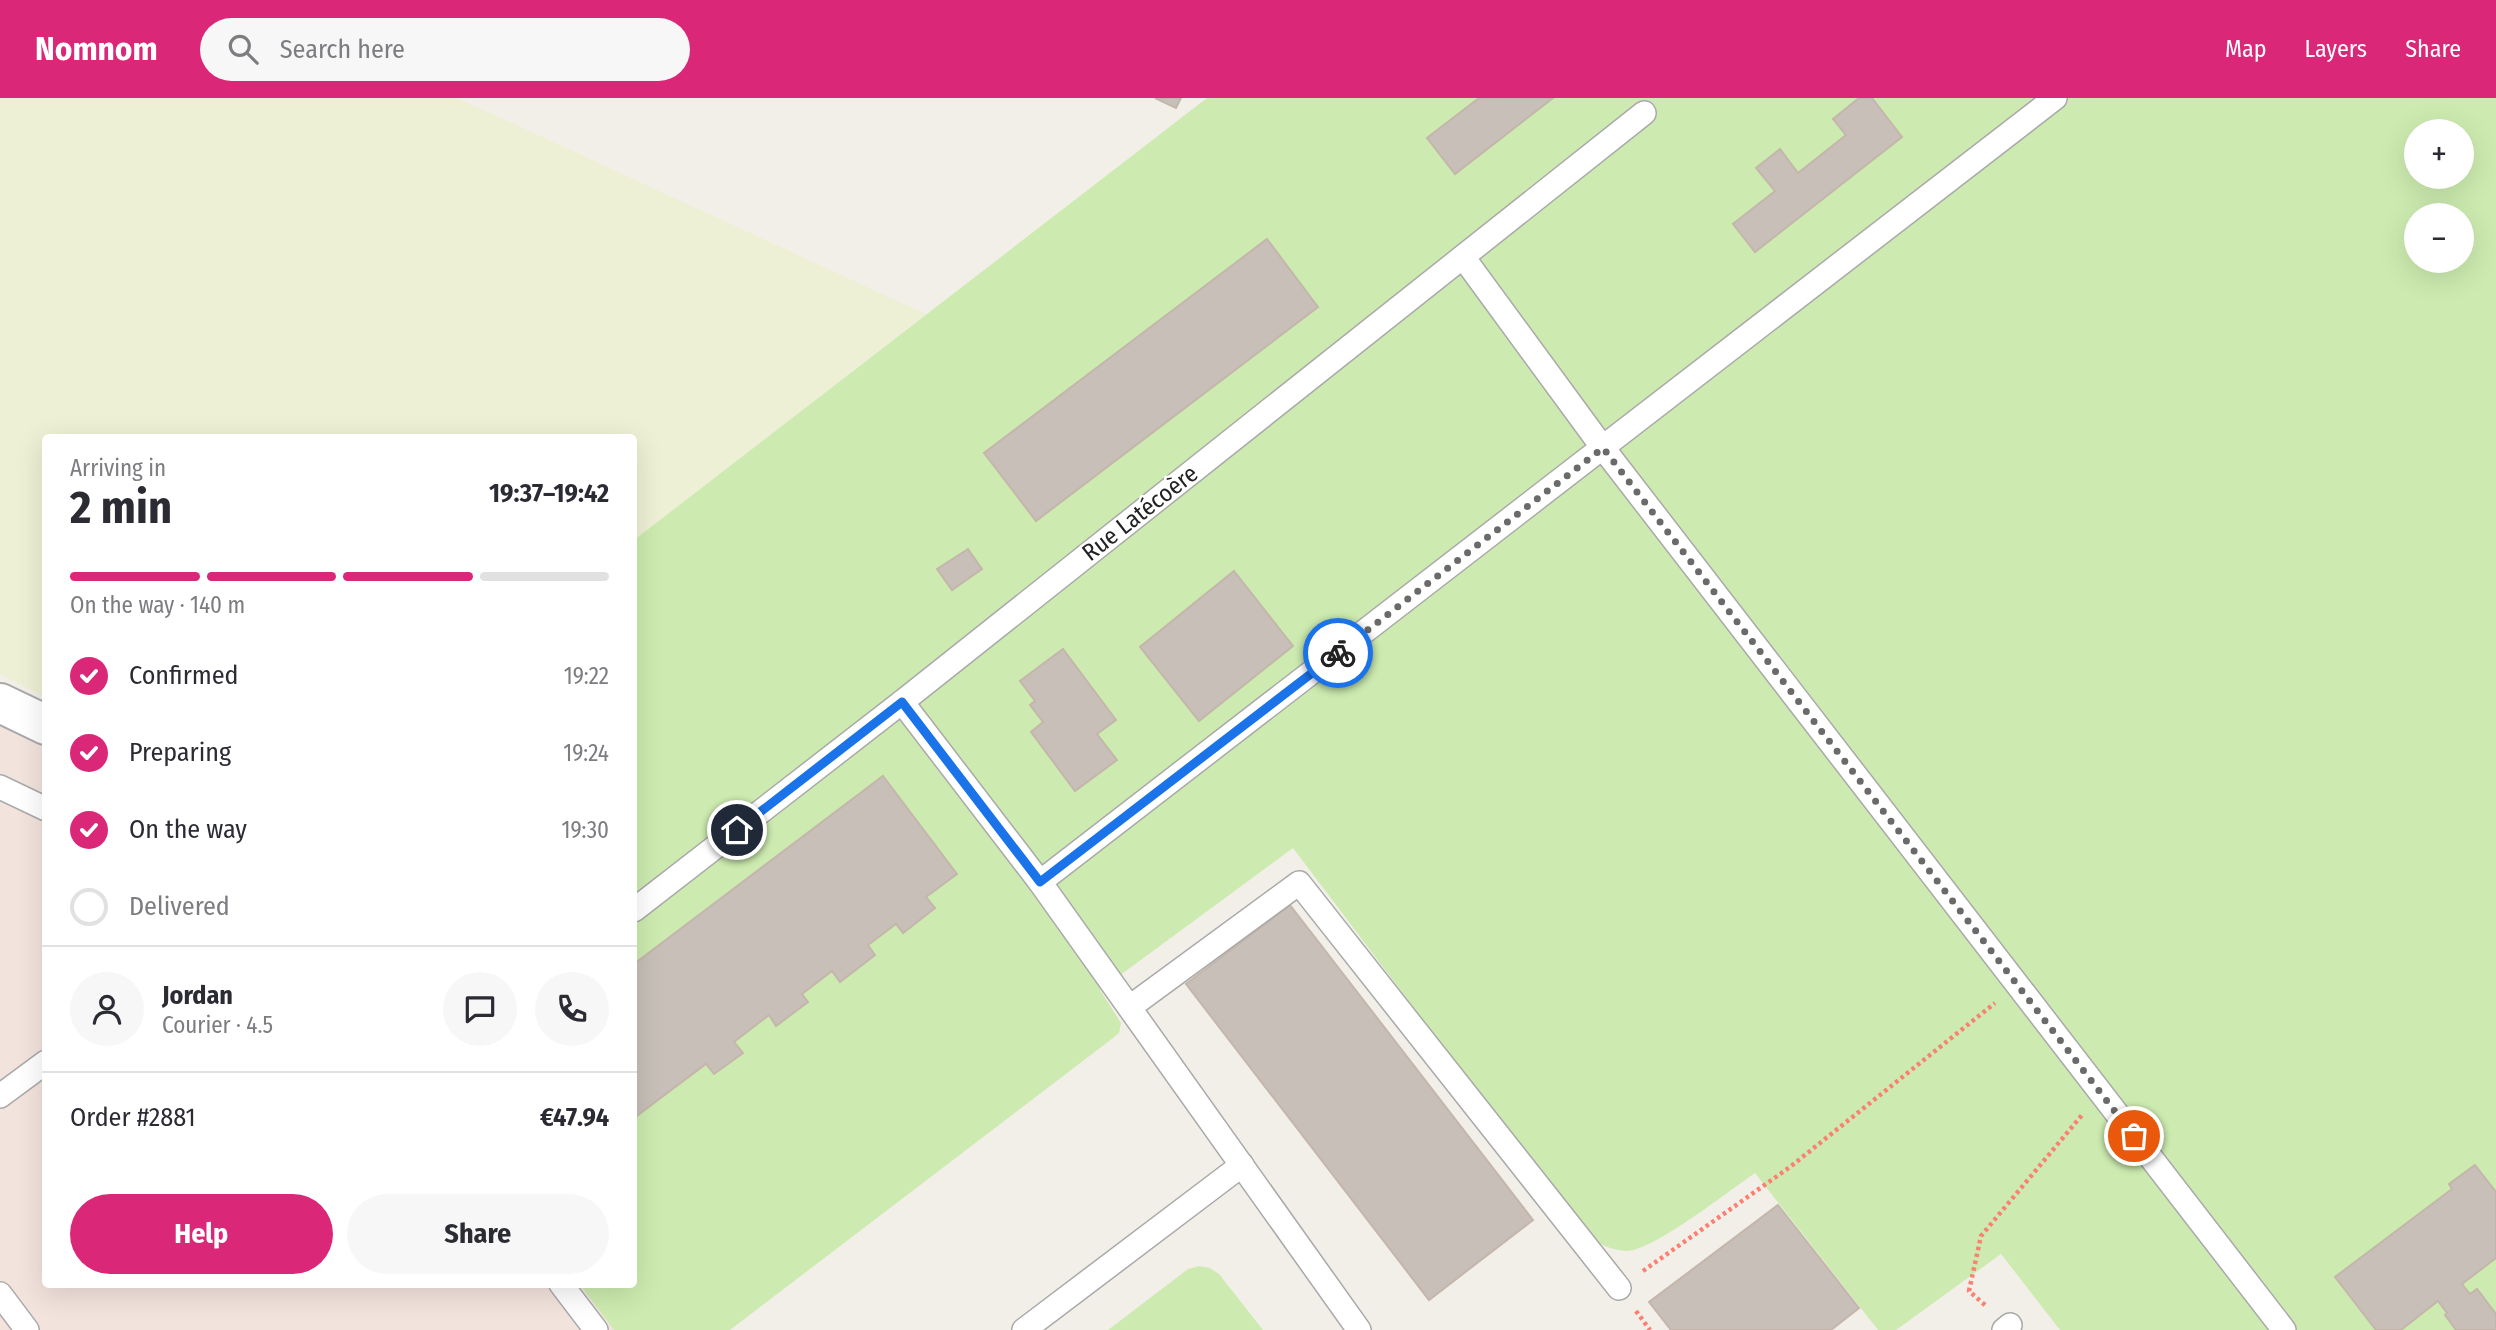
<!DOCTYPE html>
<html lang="en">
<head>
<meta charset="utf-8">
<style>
	body { margin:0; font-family:"Fira Sans Condensed",sans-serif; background:#f7f7f7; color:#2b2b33; height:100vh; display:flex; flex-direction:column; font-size:26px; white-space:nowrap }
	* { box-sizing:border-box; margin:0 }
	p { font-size:23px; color:#7c7c81 }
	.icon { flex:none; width:38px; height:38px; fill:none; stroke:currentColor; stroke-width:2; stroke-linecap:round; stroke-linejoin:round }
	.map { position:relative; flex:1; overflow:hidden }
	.side { position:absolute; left:42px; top:336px; width:595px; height:854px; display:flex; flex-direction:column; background:#fff; border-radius:7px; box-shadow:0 7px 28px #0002 }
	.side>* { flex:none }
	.tools { position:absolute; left:2404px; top:21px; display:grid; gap:14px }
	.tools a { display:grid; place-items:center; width:70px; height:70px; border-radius:50%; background:#fff; box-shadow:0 7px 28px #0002; font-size:35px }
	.pin { position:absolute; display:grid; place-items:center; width:60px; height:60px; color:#fff; margin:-30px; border:4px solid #fff; border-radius:50%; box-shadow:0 2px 7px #0007 }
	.courier { position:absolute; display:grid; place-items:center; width:70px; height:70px; margin:-35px; border:5px solid #1a73e8; border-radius:50%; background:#fff; color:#222; box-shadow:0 2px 9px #0007 }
	.head em { font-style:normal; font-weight:700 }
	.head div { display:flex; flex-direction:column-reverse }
	.head { display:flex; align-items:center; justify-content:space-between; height:119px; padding:0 28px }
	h1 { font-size:46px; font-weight:700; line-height:52px }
	.bar { display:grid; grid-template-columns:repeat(4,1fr); gap:10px 7px; align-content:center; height:84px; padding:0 28px }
	.bar i { height:9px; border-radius:5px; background:#e1e1e2 }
	.bar .current { background:#db2777 }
	.bar p { grid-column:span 4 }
	.line { display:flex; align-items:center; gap:18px; padding:0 28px; border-top:2px solid #e1e1e2 }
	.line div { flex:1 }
	.round { display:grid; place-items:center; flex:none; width:74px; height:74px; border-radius:37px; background:#f7f7f7 }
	ol { padding:0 28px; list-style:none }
	li { display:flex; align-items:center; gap:21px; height:77px }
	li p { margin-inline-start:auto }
	li .icon { padding:7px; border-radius:50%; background:#db2777; color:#fff; stroke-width:4 }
	li:last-child { color:#7c7c81 }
	li i { width:38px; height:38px; border:4px solid #e1e1e2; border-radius:50% }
	.primary-button { display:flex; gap:14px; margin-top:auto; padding:14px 28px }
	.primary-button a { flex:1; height:80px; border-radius:42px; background:#db2777; color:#fff; font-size:28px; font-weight:700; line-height:80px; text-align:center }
	.primary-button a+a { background:#f7f7f7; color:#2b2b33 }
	header { display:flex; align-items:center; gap:42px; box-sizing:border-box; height:98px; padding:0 35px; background:#db2777; color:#fff }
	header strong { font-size:33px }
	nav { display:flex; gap:38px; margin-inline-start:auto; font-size:24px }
	.search { width:490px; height:63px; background:#f7f7f7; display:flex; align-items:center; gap:18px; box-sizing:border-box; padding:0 24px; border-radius:38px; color:#7c7c81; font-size:26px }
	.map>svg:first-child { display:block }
</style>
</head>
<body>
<header>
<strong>Nomnom</strong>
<div class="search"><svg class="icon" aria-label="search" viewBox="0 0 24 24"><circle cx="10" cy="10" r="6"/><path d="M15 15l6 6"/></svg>Search here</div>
<nav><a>Map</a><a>Layers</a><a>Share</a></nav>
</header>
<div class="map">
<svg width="2496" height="1232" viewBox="0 0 2496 1232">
	<rect width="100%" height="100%" fill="#f2efe9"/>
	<polygon fill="#f3e3dd" points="0,626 45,647 46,1186 580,1187 614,1232 0,1232"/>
	<polygon fill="#eef0d5" points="0,0 458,0 926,216 634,442 634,340 46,340 45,599 0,576"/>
	<g fill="#cdebb0" fill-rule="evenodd">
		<path d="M 1207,0 L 2496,0 L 2496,1232 L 2060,1232 L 2001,1156 L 1896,1232 L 1878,1232 L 1755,1075 C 1730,1092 1652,1154 1626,1153 C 1608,1152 1596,1144 1583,1134 L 1293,750 L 1100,892 L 1121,925 L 1119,935 L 1113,940 L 730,1232 L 614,1232 L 580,1187 L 634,1186 L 634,442 ZM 2417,33 L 2462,33 L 2462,79 L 2417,79 ZM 2417,117 L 2462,117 L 2462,163 L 2417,163 Z"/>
		<polygon points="1199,1168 1210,1170 1219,1176 1263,1232 1108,1232 1188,1171"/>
	</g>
	<g fill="#c7bfb8" stroke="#c4b6ab" stroke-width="2">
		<polygon points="1155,0 1181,0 1176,10"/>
		<polygon points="1479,0 1553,0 1455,76 1427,40"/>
		<polygon points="1859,0 1872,0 1902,39 1755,154 1733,126 1775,93 1756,70 1780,51 1798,75 1846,37 1833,21"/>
		<polygon points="1267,141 1318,209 1036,423 984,355"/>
		<polygon points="968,451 982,471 952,492 937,471"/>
		<polygon points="1234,473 1293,548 1199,623 1140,549"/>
		<polygon points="1063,551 1116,622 1097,636 1117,662 1075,693 1031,634 1043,624 1030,607 1035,603 1020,583"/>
		<polygon points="883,678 957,776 926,799 935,810 903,835 896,826 868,847 875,857 840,884 832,873 802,896 808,904 776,928 769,917 734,944 743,955 714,976 706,966 634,1020 634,866"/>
		<polygon points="1290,807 1533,1122 1429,1202 1186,886"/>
		<polygon points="2475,1067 2496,1094 2496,1160 2462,1186 2470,1196 2477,1191 2496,1216 2496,1232 2456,1232 2445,1217 2447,1215 2438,1203 2401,1232 2376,1232 2335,1179 2452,1091 2449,1086"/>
		<polygon points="1778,1107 1859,1210 1831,1232 1671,1232 1649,1204"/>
	</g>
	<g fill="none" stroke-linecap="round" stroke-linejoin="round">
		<g stroke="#a9a9a9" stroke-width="26">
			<g id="service">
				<polyline points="1463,159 1603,350 2284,1232"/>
				<polyline points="902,604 1040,784 1359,1232"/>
				<polyline points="0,689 46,711"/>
				<polyline points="1040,784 2055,0"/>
				<polyline points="634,812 902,604 1644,15"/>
				<polyline points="1130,909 1299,785 1619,1190"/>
				<polyline points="0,998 46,964"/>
				<polyline points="561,1186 596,1232"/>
				<polyline points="0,1196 27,1232"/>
				<polyline points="1024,1232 1242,1067"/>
				<polyline points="2004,1232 2010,1227"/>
			</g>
		</g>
		<g stroke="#a9a9a9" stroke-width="42">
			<polyline id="minor" points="0,605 46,627"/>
		</g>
		<g stroke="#fa8072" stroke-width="4.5" stroke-dasharray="3.5 3.5" stroke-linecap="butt">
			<polyline points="1643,1173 1790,1069 1995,905"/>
			<polyline points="1985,1207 1969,1193 1981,1138 2082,1017"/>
			<polyline points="1636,1213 1650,1232"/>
		</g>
		<use href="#service" stroke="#fff" stroke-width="23"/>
		<use href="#minor" stroke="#fff" stroke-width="38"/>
	</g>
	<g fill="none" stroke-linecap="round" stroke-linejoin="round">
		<polyline stroke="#6b6a68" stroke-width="7" stroke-dasharray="0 12.6" points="1338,555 1603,350 2134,1038"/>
		<polyline stroke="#1a73e8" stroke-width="9" points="737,732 902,604 1040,784 1338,555"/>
	</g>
	<g text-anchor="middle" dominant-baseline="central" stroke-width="5" stroke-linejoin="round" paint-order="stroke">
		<g font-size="24" fill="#222" stroke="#fff">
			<text transform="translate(1140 415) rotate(-38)">Rue Latécoère</text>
		</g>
	</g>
</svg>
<div class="tools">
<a>+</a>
<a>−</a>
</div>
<div class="pin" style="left:2134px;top:1038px;background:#ea580c"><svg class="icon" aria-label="bag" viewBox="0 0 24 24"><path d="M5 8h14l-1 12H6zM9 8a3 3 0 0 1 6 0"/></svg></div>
<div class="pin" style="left:737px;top:732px;background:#1f2937"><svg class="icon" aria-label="home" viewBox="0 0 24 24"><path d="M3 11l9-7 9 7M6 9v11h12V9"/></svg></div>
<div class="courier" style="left:1338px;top:555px"><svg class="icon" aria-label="bike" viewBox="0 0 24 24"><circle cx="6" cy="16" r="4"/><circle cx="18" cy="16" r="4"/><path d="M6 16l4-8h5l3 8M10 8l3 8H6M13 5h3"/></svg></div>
<section class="side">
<div class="head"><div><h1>2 min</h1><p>Arriving in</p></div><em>19:37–19:42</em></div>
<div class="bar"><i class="current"></i><i class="current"></i><i class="current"></i><i></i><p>On the way · 140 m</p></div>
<ol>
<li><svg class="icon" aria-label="check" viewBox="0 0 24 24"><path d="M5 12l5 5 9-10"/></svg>Confirmed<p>19:22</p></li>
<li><svg class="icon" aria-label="check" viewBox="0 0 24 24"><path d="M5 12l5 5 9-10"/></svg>Preparing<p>19:24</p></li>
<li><svg class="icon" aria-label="check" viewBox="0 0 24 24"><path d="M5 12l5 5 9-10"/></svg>On the way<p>19:30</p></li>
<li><i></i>Delivered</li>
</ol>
<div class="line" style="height:126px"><a class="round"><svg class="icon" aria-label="person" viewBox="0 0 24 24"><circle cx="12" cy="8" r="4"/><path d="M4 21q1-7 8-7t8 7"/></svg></a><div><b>Jordan</b><p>Courier · 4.5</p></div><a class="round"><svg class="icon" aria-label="chat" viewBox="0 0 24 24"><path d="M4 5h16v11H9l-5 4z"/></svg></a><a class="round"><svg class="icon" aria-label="phone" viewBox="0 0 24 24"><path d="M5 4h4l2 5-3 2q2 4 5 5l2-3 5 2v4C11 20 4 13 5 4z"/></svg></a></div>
<div class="line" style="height:91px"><div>Order #2881</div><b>€47.94</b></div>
<div class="primary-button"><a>Help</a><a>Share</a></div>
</section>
</div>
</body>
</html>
